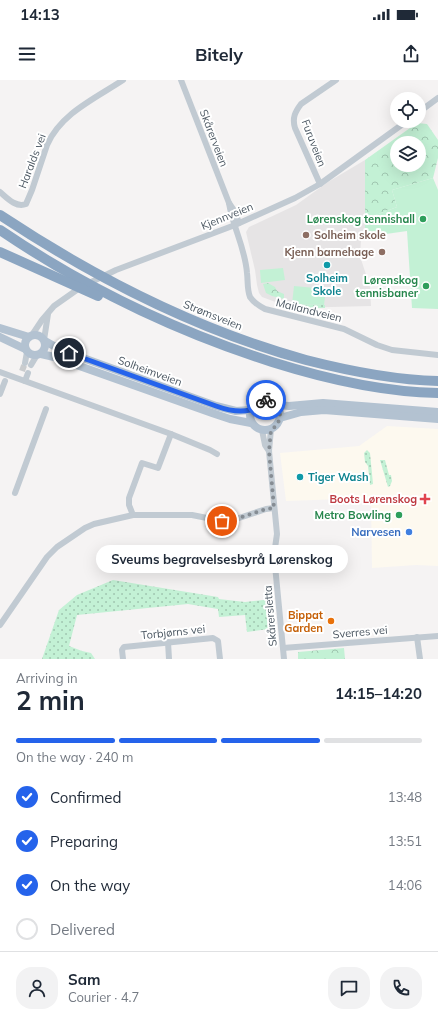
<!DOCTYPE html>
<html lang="en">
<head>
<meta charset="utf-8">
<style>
	body { margin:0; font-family:Mulish,sans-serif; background:#f2f2f3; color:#1f2937; height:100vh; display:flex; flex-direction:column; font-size:15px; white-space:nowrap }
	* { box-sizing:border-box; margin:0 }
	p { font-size:13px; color:#747a83 }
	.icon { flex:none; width:22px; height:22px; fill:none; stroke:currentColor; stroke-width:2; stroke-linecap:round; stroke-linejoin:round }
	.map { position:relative; height:579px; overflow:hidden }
	.side { display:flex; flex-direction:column; background:#fff; flex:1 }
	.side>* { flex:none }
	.fabs { position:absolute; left:390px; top:12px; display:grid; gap:8px }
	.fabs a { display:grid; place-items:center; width:36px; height:36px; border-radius:50%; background:#fff; box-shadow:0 4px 16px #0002; font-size:20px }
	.pin { position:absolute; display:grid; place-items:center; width:34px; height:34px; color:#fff; margin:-17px; border:2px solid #fff; border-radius:50%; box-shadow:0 1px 4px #0007 }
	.courier { position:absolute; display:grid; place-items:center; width:40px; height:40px; margin:-20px; border:3px solid #2563eb; border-radius:50%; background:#fff; color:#222; box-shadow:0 1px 5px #0007 }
	.bubble { position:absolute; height:28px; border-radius:14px; background:#fff; box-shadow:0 4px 16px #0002; font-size:13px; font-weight:700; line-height:28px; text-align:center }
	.head em { font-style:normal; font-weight:700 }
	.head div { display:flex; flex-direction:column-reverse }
	.head { display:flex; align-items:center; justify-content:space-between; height:68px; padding:0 16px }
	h1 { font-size:26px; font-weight:700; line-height:30px }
	.bar { display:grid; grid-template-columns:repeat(4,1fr); gap:6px 4px; align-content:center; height:48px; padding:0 16px }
	.bar i { height:5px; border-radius:3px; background:#e0e1e3 }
	.bar .on { background:#2563eb }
	.bar p { grid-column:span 4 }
	.line { display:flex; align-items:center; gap:10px; padding:0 16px; border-top:1px solid #e0e1e3 }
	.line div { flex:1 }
	.round { display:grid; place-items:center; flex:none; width:42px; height:42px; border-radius:16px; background:#f2f2f3 }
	ol { padding:0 16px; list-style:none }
	li { display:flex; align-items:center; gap:12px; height:44px }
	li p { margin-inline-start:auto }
	li .icon { padding:4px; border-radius:50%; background:#2563eb; color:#fff; stroke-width:4 }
	li:last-child { color:#747a83 }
	li i { width:22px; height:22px; border:2px solid #e0e1e3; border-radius:50% }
	.status { display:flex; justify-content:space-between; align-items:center; height:28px; padding:0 20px; background:#fff; direction:ltr }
	.status svg { height:11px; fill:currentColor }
	header { display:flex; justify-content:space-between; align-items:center; height:52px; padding:0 16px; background:#fff; font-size:18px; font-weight:700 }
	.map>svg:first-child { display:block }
</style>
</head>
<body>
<div class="status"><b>14:13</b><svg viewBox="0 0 49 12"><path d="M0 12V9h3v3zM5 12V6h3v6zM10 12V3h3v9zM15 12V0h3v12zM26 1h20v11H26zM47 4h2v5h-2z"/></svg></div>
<header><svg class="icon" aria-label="menu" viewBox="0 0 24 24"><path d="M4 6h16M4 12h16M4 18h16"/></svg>Bitely<svg class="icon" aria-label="share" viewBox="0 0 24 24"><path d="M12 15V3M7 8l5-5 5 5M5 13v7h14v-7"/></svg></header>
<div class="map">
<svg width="438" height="579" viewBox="0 0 438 579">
	<defs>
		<pattern id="grass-dots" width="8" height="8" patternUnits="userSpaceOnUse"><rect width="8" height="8" fill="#c3f1d5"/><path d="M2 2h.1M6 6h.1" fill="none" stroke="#a0c6b0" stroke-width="1.8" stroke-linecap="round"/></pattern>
		<pattern id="forest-crowns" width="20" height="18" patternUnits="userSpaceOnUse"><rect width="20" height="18" fill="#c3f1d5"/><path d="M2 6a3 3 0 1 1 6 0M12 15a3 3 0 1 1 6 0" fill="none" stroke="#a0c6b0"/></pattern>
	</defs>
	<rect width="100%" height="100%" fill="#f5f3f3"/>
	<polygon fill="#fdf9ef" points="387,346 438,349 438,486 416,485 372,488 371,418 286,421 280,373 359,366"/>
	<polygon fill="#e6e4e5" points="365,80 365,157 361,160 360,176 370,207 371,226 292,228 262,217 259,213 257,205 255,190 246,152 249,147 296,125 328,102"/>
	<g fill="url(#grass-dots)">
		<polygon points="292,224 325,225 325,228 292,228 290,226"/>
		<polygon points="367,370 370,373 373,404 370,405 368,386 365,382 364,373"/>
		<polygon points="380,380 385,380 389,395 391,395 392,401 390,406 388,407"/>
		<polygon points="113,500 218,517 219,519 245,522 273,519 276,548 247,552 245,535 219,537 218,529 188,524 77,535 69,566 82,571 91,573 95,579 42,579 59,530 77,515"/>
	</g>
	<g fill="url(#forest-crowns)" fill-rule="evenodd">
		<path d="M 417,43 L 427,44 L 438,60 L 438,78 L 433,98 L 392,110 L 397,127 L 365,139 L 365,80 ZM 397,63 L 419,63 L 419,85 L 397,85 Z"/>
		<polygon points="268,203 275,207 277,211 284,214 284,219 272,216 266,213 263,204"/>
		<polygon points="344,568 345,579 298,579 298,572"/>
	</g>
	<g fill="#c3f1d5">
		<polygon points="433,98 438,110 438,229 412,228 407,151 365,157 365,139 397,127 392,110"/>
		<polygon points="283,188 285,200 261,203 260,190"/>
		<polygon points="294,206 326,209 324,225 292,224"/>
	</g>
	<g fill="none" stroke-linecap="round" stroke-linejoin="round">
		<polyline stroke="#caccce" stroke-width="6" stroke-dasharray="6 3" stroke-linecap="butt" points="22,291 25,283"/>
		<g stroke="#c1cad2" stroke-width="6">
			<polyline points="181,0 229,123 235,132 239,143"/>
			<polyline points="419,32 438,18"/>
			<path d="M 320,104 L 295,48 C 292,38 295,32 301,24 L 336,0"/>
			<path d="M 0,112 C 7,118 16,128 26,124 L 32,110 L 47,65 C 61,33 96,18 123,0"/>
			<path d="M 229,123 C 233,148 245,167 247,193 C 248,201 247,210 250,217 C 254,223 259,226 265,229 L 344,249 L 377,265 L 392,270 L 438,275"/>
			<polyline points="32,255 42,240 54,226 81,207 116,190 235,145 295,118 320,104 407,41"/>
			<polyline points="44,260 48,234"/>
			<polyline points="25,283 27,272"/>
			<polyline points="31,285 37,275"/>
			<polyline points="0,292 171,354 210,370 217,374"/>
			<polyline points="25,301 28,293"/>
			<polyline points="0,314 5,301"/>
			<polyline points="271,349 269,371 277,454 274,475 284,579"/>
			<polyline points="262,350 265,365 269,371"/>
			<polyline points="15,413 46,329"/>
			<polyline points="133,435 129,425 129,418 142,383 158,388 171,354"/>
			<polyline points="0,545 47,477 57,467 85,448 94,444 133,435 192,435 227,442 266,429 274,428"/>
			<polyline points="417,557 420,579"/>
			<polyline points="168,562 169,579"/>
			<polyline points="283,568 438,556"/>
			<polyline points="123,579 122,570 124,567 213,558 218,561 220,579"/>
		</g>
		<g stroke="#b3c2d1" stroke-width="8">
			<polyline points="0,248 29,257"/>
			<circle cx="35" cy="265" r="10"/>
			<polyline points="0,257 25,269"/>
			<polyline points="45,261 61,270 216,326 236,331 250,330"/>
			<polyline points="41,274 54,277 212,333 230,339 251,343"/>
			<circle cx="265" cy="335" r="15"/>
			<polyline points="277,325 289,326 323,323 438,332"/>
			<polyline points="280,338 301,332 324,330 438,339"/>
		</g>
		<g stroke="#8ba5c1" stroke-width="10">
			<path d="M 0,135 C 95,198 197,250 306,280 C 349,291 394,300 438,301"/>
			<path d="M 0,150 C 84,207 175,251 272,282 C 326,299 381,312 438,313"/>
			<polyline points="0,172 98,216"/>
		</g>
	</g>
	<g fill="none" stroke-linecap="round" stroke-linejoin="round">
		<path stroke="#868d94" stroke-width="4" stroke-dasharray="0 7.2" d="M 222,441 L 227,442 L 266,429 L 274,428 L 269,371 L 271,350 C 285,341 282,323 266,320"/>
		<path stroke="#2563eb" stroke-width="5" d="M 69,273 L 216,326 C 227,330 238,333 250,330 L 256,322 L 266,320"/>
	</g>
	<g fill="#2e9e5b" stroke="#fff" stroke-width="1.5">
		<circle cx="423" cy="139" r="4"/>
		<circle cx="426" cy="206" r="4"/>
		<circle cx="399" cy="435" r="4"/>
	</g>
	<g fill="#8d6e63" stroke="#fff" stroke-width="1.5">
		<circle cx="306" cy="155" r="4"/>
		<circle cx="382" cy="172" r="4"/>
	</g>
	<g fill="#0f9aa8" stroke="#fff" stroke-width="1.5">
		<circle cx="327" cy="185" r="4"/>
		<circle cx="300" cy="397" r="4"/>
	</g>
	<path fill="#e0444e" stroke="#fff" stroke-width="1.5" d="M423 413h4v4h4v4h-4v4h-4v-4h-4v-4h4z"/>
	<circle fill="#3f7fe0" stroke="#fff" stroke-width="1.5" cx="409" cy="452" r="4"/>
	<circle fill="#e8710a" stroke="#fff" stroke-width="1.5" cx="331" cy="541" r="4"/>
	<g text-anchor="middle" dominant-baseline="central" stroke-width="4" stroke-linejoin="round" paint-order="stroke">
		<g font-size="11" fill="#4a5661" stroke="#fff">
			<text transform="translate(214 58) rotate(69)">Skårerveien</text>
			<text transform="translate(314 63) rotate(69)">Furuveien</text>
			<text transform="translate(32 81) rotate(-69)">Haralds vei</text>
			<text transform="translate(227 136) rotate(-22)">Kjennveien</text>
			<text transform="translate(309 230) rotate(14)">Mailandveien</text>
			<text transform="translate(213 235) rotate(22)">Strømsveien</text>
			<text transform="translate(150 291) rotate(20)">Solheimveien</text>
			<text transform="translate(270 536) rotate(-95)">Skårersletta</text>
			<text transform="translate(173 552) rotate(-6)">Torbjørns vei</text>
			<text transform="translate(360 552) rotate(-5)">Sverres vei</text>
		</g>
		<g font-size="11" font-weight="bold" fill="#27864d" stroke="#fff" text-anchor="end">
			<text x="415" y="139">Lørenskog tennishall</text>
			<text x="418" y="200">Lørenskog<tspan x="418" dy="13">tennisbaner</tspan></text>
			<text x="391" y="435">Metro Bowling</text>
		</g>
		<g font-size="11" font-weight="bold" fill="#785e54" stroke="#fff" text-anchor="start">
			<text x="314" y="155">Solheim skole</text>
			<text x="374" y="172" text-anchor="end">Kjenn barnehage</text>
		</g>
		<g font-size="11" font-weight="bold" fill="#0d838f" stroke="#fff">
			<text x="327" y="198">Solheim<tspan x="327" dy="13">Skole</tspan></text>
			<text x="308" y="397" text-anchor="start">Tiger Wash</text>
		</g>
		<g font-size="11" font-weight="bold" fill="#be3a42" stroke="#fff" text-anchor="end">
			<text x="417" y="419">Boots Lørenskog</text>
		</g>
		<g font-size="11" font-weight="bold" fill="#366cbe" stroke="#fff" text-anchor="end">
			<text x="401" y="452">Narvesen</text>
		</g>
		<g font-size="11" font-weight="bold" fill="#c56008" stroke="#fff" text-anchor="end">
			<text x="323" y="535">Bippat<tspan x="323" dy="13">Garden</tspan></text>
		</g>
	</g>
</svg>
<div class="fabs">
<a><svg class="icon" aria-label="locate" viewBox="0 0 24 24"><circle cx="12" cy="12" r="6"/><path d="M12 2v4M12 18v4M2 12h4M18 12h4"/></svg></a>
<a><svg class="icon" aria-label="layers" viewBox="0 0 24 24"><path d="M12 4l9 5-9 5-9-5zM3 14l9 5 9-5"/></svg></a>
</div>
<div class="pin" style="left:222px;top:441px;background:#ea580c"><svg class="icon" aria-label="bag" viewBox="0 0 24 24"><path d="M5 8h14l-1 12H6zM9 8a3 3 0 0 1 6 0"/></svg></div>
<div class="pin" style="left:69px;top:273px;background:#1f2937"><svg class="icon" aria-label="home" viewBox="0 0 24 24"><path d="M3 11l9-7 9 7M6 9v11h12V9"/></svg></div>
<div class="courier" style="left:266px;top:320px"><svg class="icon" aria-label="bike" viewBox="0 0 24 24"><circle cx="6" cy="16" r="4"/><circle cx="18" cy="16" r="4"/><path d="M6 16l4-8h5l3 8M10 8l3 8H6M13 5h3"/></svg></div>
<div class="bubble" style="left:96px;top:465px;width:252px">Sveums begravelsesbyrå Lørenskog</div>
</div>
<section class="side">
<div class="head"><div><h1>2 min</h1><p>Arriving in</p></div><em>14:15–14:20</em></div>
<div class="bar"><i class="on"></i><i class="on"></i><i class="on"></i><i></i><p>On the way · 240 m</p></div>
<ol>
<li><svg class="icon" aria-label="check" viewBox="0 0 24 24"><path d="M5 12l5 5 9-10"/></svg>Confirmed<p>13:48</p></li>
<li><svg class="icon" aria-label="check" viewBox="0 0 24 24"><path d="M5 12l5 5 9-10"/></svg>Preparing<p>13:51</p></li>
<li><svg class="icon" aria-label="check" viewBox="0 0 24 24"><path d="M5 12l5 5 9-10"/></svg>On the way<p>14:06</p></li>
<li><i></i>Delivered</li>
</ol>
<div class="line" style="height:72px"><a class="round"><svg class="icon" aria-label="person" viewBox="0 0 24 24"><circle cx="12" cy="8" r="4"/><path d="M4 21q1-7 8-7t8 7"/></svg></a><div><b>Sam</b><p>Courier · 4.7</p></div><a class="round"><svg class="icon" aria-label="chat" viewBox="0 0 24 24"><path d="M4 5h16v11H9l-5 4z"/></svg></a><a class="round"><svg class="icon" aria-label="phone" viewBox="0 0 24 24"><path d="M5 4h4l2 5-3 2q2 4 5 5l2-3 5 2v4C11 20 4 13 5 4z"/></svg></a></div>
</section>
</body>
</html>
